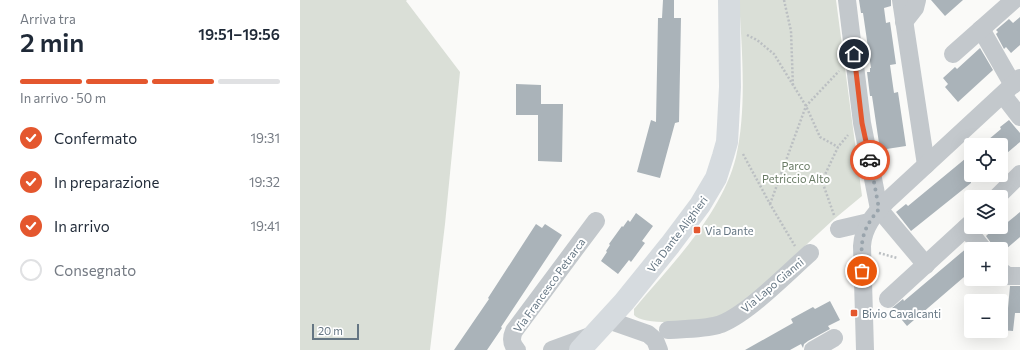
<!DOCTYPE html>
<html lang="it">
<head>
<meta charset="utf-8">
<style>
	body { margin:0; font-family:Commissioner,sans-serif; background:#f6f6f7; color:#1f2937; height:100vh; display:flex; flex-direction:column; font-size:15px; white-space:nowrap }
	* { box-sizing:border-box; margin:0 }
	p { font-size:13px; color:#747a83 }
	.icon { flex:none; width:22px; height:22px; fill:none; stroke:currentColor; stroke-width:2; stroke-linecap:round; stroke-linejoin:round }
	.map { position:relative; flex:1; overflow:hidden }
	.panel { display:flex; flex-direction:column; background:#fff; width:300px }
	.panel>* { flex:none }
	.tools { position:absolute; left:664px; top:138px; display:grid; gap:8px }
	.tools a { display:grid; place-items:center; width:44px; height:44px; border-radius:4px; background:#fff; box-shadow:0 4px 16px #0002; font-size:20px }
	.scale { position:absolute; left:12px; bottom:10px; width:47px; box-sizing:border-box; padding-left:4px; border:2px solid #657683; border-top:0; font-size:11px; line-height:14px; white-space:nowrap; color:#657683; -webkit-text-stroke:3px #fff; paint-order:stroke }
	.pin { position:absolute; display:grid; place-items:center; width:34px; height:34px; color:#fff; margin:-17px; border:2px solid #fff; border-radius:50%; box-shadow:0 1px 4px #0007 }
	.courier { position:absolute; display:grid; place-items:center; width:40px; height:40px; margin:-20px; border:3px solid #e4572e; border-radius:50%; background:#fff; color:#222; box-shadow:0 1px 5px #0007 }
	.head em { font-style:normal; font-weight:600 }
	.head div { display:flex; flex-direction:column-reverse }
	.head { display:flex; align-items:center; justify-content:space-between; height:68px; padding:0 20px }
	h1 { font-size:26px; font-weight:600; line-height:30px }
	.bar { display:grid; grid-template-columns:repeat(4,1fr); gap:6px 4px; align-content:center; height:48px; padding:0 20px }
	.bar i { height:5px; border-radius:3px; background:#e0e1e3 }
	.bar .on { background:#e4572e }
	.bar p { grid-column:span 4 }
	ol { padding:0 20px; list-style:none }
	li { display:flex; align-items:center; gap:12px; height:44px }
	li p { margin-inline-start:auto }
	li .icon { padding:4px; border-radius:50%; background:#e4572e; color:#fff; stroke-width:4 }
	li:last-child { color:#747a83 }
	li i { width:22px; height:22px; border:2px solid #e0e1e3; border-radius:50% }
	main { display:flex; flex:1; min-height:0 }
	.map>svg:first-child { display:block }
</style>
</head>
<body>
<main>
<section class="panel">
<div class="head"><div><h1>2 min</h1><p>Arriva tra</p></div><em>19:51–19:56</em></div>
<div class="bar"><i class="on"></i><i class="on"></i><i class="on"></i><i></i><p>In arrivo · 50 m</p></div>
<ol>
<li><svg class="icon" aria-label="check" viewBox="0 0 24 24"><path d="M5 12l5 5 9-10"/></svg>Confermato<p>19:31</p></li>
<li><svg class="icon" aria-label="check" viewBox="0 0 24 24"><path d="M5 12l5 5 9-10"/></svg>In preparazione<p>19:32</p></li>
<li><svg class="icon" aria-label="check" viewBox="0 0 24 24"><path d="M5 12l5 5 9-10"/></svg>In arrivo<p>19:41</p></li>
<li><i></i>Consegnato</li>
</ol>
</section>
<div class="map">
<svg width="720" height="350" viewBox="0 0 720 350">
	<rect width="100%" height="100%" fill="#fafaf8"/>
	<g fill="#dadfd7">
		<polygon points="0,0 107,0 106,1 160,72 145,224 130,350 0,350"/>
		<path d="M 439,0 L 536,0 L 562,196 L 533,220 L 440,306 C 434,310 428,315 421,317 C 406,321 343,327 334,315 L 334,309 C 371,265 422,214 436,157 C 447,110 442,49 439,0 Z"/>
	</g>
	<g fill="#aab3b9">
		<polygon points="363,0 374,0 374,18 381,18 379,122 375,123 360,178 337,172 351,120 356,122 358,18 362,18"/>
		<polygon points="559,0 591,0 591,6 584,8 586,23 590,22 596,64 590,65 594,93 598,92 606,146 580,150 572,96 570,96 567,72 570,72 570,68 571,68 563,13 561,13"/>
		<polygon points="631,0 663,0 645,16"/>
		<polygon points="720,17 720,45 711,53 706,47 704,49 696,34 698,32 696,30 709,19 713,23"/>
		<polygon points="680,48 693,70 658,102 645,87 648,84 643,78 655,67 657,69"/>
		<polygon points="216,84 241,85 241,104 263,104 262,162 238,161 238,115 216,115"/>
		<polygon points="709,120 720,133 720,142 701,158 701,145 682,145 701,129 700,127"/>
		<polygon points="671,154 671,183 611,231 596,212 606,204 608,206"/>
		<polygon points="720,212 720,237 706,249 693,249 691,243 686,236 696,227 698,230"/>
		<polygon points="336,213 353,226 342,241 345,243 331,262 329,260 318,274 301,261 307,252 306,251 310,245 309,244 322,226 323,227 328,220 330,222"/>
		<polygon points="236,224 242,228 245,224 262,235 201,327 202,328 187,350 154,350 189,299 188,298"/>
		<polygon points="668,247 671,251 671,271 607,326 592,308 603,299 604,301"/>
		<polygon points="710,286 720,286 720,313 715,313 713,331 701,330 701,307 708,308"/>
		<polygon points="530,301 540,320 528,326 530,329 508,341 504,344 503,348 501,344 490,350 445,350 493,323 491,319 513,307 515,309"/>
	</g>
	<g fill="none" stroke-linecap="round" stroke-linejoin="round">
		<g stroke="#bbbfc2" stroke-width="2.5" stroke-dasharray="2 2" stroke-linecap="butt">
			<polyline points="484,0 491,31 493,87"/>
			<polyline points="447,35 457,40 474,54 506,106 520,137 538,147"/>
			<polyline points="443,154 470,204 495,246"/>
			<polyline points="470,204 506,106 539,71"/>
			<polyline points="534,215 522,181 538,147 548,135"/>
			<polyline points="579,253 597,258"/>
		</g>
		<g stroke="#c3c8cc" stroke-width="18">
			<polyline points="547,0 562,123 579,209 626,265"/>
			<polyline points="601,0 626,165"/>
			<polyline points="604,22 615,8 617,0"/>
			<polyline points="681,29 713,85"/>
			<polyline points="653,54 714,0"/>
			<polyline points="703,95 720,117"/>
			<polyline points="697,197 720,174"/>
			<polyline points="666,228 683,249"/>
			<polyline points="539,229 569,222"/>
			<polyline points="701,271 708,276 720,276"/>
			<polyline points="588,299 671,223"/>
			<polyline points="308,320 348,334 355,340 359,350"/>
			<path d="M 368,330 C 383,329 404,329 418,325 C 446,316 487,273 510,253"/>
			<path d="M 217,350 C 211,344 211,338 214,331 L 296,221"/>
			<polyline points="252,350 293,335"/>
			<polyline points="513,350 534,338"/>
			<path d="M 565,350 L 562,246 C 563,228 574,214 587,201 L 720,78"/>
		</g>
		<polyline stroke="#d6dbdf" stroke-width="22" points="280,350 324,302 370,245 400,205 416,178 423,156 427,142 428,125 430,87 429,0"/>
	</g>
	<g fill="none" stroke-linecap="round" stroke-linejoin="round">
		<path stroke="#99a4ac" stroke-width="4" stroke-dasharray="0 7.2" d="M 562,271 C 561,242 560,232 579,209 L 570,160"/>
		<polyline stroke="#e4572e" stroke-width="5" points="554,54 562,123 570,160"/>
	</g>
	<g fill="#e4572e" stroke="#fff" stroke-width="1.5">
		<rect x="393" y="226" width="8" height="8" rx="2"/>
		<rect x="550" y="309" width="8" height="8" rx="2"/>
	</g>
	<g text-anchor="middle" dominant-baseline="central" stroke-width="4" stroke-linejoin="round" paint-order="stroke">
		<g font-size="11" fill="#687a64" stroke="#fff">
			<text x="496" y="165">Parco<tspan x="496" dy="13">Petriccio Alto</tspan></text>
		</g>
		<g font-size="11" fill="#657683" stroke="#fff" text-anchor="start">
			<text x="405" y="230">Via Dante</text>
			<text x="562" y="313">Bivio Cavalcanti</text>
		</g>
		<g font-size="11" fill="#657683" stroke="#fff">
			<text transform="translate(377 234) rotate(-53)">Via Dante Alighieri</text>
			<text transform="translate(249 285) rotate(-54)">Via Francesco Petrarca</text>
			<text transform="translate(472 285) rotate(-40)">Via Lapo Gianni</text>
		</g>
	</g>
</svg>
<div class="tools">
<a><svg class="icon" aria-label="locate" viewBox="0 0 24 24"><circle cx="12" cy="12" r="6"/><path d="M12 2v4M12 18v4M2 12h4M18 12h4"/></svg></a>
<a><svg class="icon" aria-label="layers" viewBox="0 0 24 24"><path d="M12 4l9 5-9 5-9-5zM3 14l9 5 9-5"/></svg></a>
<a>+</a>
<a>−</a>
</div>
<div class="scale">20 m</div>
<div class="pin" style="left:562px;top:271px;background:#ea580c"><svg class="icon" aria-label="bag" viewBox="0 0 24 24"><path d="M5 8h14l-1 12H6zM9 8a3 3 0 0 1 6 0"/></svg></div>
<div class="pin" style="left:554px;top:54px;background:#1f2937"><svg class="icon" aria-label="home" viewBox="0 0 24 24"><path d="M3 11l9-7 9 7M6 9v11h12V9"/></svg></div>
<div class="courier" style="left:570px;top:160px"><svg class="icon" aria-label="car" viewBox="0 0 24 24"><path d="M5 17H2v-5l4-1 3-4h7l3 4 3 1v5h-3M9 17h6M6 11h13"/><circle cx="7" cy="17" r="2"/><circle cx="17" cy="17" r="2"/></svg></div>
</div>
</main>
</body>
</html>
